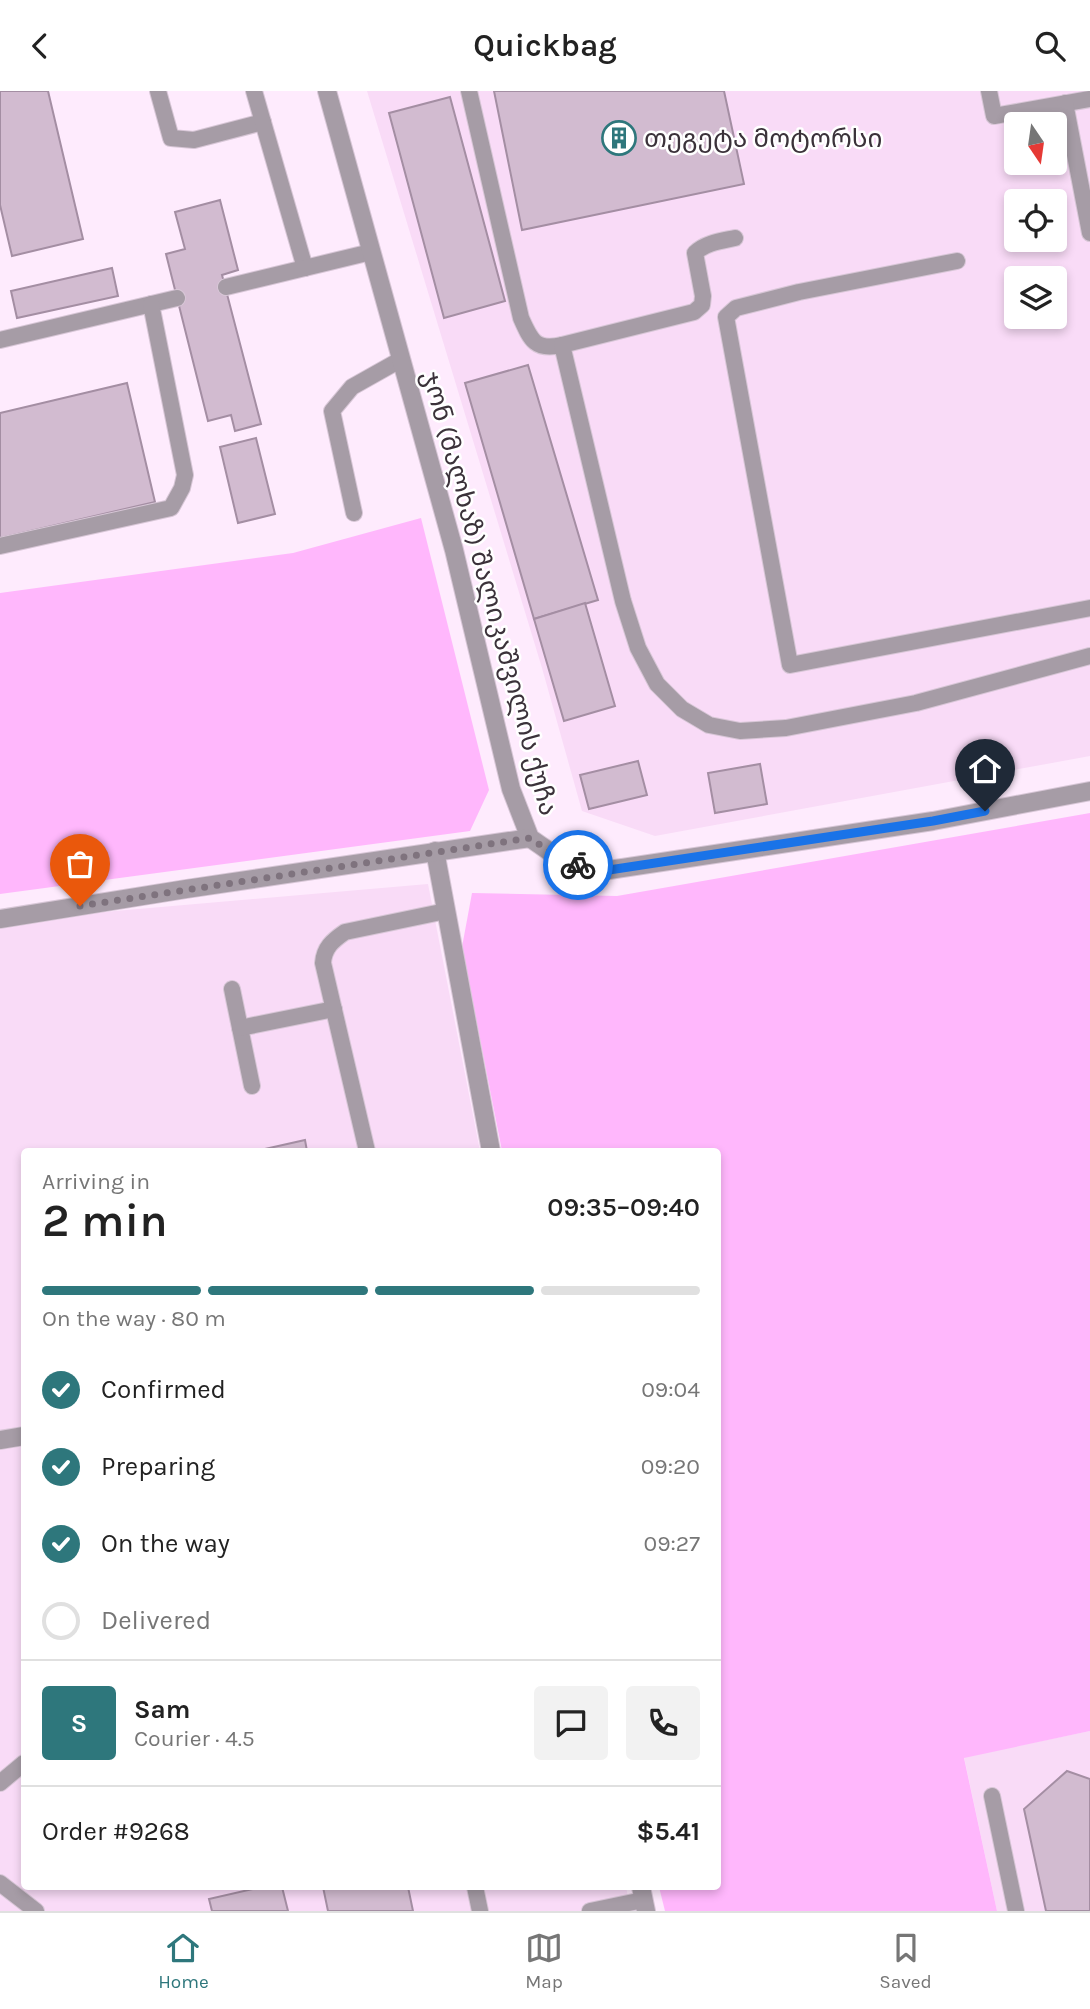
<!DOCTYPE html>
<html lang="en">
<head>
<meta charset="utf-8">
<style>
	body { margin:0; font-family:Karla,"Noto Sans Georgian",sans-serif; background:#f2f2f2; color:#222; height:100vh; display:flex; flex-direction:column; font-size:26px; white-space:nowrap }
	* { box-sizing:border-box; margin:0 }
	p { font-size:23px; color:#767676 }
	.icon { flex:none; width:38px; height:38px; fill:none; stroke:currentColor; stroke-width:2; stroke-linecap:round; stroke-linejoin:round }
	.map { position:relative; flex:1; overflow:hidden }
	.sheet { position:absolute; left:21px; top:1057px; width:700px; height:742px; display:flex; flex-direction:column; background:#fff; border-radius:7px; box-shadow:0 4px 10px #0003 }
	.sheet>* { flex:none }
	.needle { width:46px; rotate:167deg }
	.buttons { position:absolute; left:1004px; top:21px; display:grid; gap:14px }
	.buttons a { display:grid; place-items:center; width:63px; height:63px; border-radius:7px; background:#fff; box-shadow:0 4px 10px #0003; font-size:35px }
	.pin { position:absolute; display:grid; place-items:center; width:60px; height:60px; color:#fff; margin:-72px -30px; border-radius:50% 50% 50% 0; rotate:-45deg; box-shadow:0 0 7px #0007 }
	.pin .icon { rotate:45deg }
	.courier { position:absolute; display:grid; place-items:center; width:70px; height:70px; margin:-35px; border:5px solid #1a73e8; border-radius:50%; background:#fff; color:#222; box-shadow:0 2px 9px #0007 }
	.head em { font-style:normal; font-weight:600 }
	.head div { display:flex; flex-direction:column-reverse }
	.head { display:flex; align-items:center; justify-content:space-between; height:119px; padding:0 21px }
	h1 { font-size:46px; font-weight:600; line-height:52px }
	.bar { display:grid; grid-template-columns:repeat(4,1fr); gap:10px 7px; align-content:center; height:84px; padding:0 21px }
	.bar i { height:9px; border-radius:5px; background:#e0e0e0 }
	.bar .on { background:#2e777c }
	.bar p { grid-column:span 4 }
	.line { display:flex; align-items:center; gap:18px; padding:0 21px; border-top:2px solid #e0e0e0 }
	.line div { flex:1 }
	.round { display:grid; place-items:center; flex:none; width:74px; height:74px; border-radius:7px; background:#f2f2f2 }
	ol { padding:0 21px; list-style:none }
	li { display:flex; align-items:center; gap:21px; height:77px }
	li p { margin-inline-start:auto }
	li .icon { padding:7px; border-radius:50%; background:#2e777c; color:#fff; stroke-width:4 }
	li:last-child { color:#767676 }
	li i { width:38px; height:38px; border:4px solid #e0e0e0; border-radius:50% }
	header { display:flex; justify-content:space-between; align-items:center; height:91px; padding:0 21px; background:#fff; font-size:32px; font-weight:600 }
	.tab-bar { display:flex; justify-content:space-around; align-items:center; height:98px; border-top:2px solid #e0e0e0; background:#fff; font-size:19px; color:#767676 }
	.tab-bar a { display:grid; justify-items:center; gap:4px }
	.tab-bar .on { color:#2e777c }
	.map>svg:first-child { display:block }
</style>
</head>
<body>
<header><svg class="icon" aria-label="back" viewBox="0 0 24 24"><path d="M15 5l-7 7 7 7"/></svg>Quickbag<svg class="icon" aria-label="search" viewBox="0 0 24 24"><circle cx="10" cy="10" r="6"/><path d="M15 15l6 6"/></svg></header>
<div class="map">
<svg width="1090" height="1820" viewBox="0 0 1090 1820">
	<rect width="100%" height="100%" fill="#feebfd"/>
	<g fill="#f9dbf7" fill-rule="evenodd">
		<path d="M 367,0 L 1090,0 L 1090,665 L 655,745 L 582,720 L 542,577 ZM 1017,33 L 1055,33 L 1055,72 L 1017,72 ZM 1017,110 L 1055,110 L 1055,149 L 1017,149 ZM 1017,187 L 1055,187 L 1055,226 L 1017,226 Z"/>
		<polygon points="428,793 480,1060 24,1060 24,1796 626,1796 631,1820 0,1820 0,830"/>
		<polygon points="1090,1640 1090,1820 997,1820 964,1666"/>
	</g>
	<g fill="#ffb7fc">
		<polygon points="421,427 489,699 470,740 0,803 0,502 293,462"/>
		<polygon points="1090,722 1090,1640 964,1667 997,1820 665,1820 659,1796 718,1796 718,1060 502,1060 462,856 472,802 617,805"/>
	</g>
	<g fill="#d2bbd0" stroke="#a48ea3" stroke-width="2">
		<polygon points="0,0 48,0 83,148 12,165 0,114"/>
		<polygon points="494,0 724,0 744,93 522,139"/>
		<polygon points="450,6 505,210 444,227 389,22"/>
		<polygon points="220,109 238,179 222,184 261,333 235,340 231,324 208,330 166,163 185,158 175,121"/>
		<polygon points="112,177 118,205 17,227 11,200"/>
		<polygon points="528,274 598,509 534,528 465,292"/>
		<polygon points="127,292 155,411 0,447 0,322"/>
		<polygon points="256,347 275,423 238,432 220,356"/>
		<polygon points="585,512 615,615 564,630 534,528"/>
		<polygon points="638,670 647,704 589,718 580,684"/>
		<polygon points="760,673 767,713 715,722 708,682"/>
		<polygon points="305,1049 307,1060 256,1060"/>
		<polygon points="1067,1680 1090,1688 1090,1820 1046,1820 1024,1718"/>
		<polygon points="261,1796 282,1796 288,1820 212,1820 209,1808"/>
		<polygon points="323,1796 408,1796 413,1820 328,1820"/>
	</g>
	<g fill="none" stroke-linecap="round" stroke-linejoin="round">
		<g stroke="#d7c6d6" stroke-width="18">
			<g id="lane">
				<polyline points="158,0 171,47 194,49 263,31"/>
				<polyline points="254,0 305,177"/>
				<path d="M 469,0 L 521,227 C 531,250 536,260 562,254"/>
				<polyline points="989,0 994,25 1090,8"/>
				<polyline points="1065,12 1090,142"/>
				<path d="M 735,147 C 721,150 705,152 695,162 L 703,205 L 702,214 L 694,221 L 562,254 L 623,510 L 638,557 L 657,593 L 682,618 L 709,634 L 740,640 L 786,637 L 916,612 L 1090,565"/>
				<polyline points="957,170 799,201 736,217 726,226 790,574 1090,517"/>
				<polyline points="226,196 371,161"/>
				<polyline points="0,249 177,207"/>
				<polyline points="354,422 332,320 352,296 400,269"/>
				<polyline points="0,455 171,417 182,397 185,384 151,213"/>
				<polyline points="232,898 252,995"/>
				<polyline points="240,937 334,918"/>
				<path d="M 367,1060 L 323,872 C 324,857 332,850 345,841 L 446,820"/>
				<polyline points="0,1692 24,1672"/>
				<polyline points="992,1705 1016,1820"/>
				<polyline points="0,1792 36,1820"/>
				<polyline points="475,1796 480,1820"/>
				<polyline points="590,1820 643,1809"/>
			</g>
		</g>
		<g stroke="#d7c6d6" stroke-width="20">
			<g id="street">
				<polyline points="327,0 454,459 511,698 530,747 566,772 609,779 933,730 1090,700"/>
				<polyline points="435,760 491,1060"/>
				<polyline points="0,828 186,798 530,747"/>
				<polyline points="0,1349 24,1345"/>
				<polyline points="641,1796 646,1820"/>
			</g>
		</g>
		<use href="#lane" stroke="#a69ca6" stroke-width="16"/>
		<use href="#street" stroke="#a69ca6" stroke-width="18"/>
	</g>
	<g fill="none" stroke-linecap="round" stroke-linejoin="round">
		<polyline stroke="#7f737e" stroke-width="7" stroke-dasharray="0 12.6" points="80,815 530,747 566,772 578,774"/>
		<polyline stroke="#1a73e8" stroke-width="9" points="578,774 609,779 933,730 985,720"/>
	</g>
	<defs>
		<g id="building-ring" transform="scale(1.75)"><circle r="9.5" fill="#fff" stroke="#2e777c" stroke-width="1.5"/><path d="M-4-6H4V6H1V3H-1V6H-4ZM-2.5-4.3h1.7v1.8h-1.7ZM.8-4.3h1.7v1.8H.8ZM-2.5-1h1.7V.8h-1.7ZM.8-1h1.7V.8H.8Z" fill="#2e777c"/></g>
	</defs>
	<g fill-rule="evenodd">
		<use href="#building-ring" x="619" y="47"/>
	</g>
	<g text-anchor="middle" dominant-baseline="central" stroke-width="5" stroke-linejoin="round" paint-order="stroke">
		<g font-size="26" fill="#3b323a" stroke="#fff" text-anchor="start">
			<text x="644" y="47">თეგეტა მოტორსი</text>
		</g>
		<g font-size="26" fill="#3b323a" stroke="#fff">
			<text transform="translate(490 502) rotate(75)">ჯონ (მალხაზ) შალიკაშვილის ქუჩა</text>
		</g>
	</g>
</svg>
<div class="buttons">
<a><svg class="needle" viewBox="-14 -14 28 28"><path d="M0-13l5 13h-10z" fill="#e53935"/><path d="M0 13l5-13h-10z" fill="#767676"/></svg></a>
<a><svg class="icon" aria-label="locate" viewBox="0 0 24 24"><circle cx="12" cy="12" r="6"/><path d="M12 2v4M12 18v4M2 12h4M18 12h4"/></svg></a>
<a><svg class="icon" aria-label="layers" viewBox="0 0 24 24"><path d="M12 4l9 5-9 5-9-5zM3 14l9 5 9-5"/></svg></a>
</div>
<div class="pin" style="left:80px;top:815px;background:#ea580c"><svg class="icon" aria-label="bag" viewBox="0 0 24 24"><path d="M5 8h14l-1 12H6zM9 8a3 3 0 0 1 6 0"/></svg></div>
<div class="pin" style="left:985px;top:720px;background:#1f2937"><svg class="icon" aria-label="home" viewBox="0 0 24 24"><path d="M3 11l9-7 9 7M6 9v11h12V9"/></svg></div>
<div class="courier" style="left:578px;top:774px"><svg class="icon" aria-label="bike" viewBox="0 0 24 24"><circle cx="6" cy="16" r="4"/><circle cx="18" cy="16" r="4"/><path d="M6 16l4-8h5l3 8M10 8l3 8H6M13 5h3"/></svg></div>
<section class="sheet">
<div class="head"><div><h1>2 min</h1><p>Arriving in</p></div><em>09:35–09:40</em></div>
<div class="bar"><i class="on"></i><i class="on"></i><i class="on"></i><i></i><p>On the way · 80 m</p></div>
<ol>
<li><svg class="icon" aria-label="check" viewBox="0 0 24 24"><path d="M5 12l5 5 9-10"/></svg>Confirmed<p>09:04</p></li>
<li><svg class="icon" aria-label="check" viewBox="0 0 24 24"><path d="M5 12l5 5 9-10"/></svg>Preparing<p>09:20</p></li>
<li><svg class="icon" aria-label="check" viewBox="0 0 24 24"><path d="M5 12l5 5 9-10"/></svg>On the way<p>09:27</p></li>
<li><i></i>Delivered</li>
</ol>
<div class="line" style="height:126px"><b class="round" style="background:#2e777c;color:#fff">S</b><div><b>Sam</b><p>Courier · 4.5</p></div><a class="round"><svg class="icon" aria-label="chat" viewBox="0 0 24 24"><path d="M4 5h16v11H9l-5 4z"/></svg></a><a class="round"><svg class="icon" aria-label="phone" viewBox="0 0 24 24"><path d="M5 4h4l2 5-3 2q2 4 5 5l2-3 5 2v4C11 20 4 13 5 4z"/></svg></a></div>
<div class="line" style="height:91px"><div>Order #9268</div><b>$5.41</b></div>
</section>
</div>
<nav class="tab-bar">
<a class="on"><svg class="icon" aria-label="home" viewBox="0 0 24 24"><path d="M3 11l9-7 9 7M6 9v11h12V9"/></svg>Home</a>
<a><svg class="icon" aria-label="map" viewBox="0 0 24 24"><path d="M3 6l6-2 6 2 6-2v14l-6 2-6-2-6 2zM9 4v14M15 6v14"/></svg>Map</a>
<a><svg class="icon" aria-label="saved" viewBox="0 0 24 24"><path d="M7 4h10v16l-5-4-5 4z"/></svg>Saved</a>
</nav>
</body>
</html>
